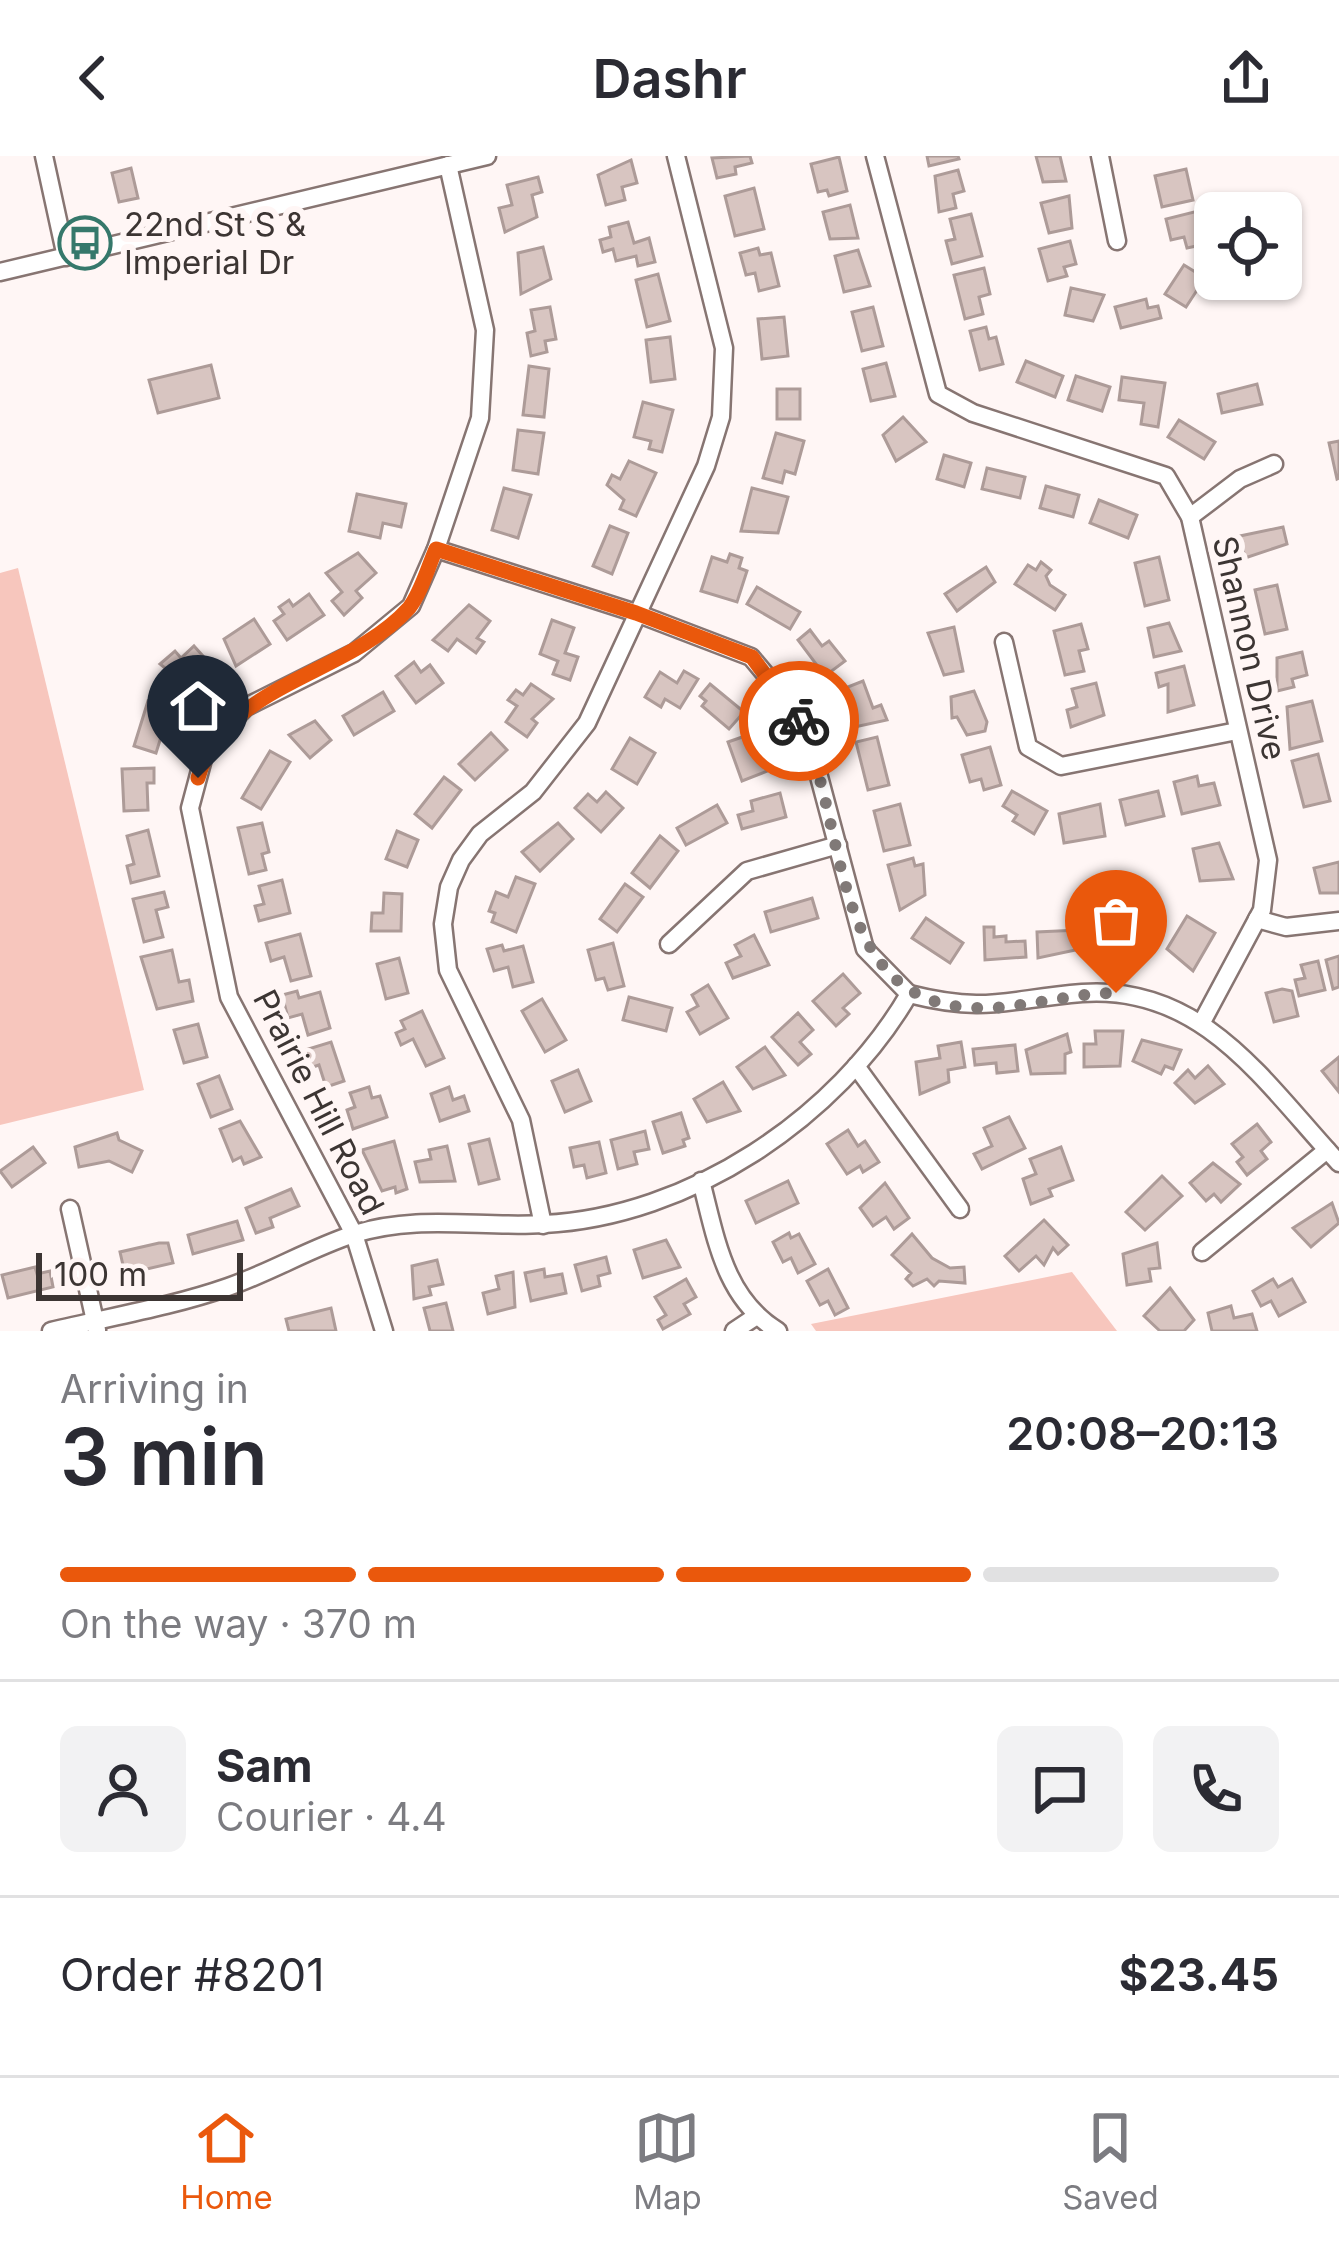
<!DOCTYPE html>
<html lang="en">
<head>
<meta charset="utf-8">
<style>
	body { margin:0; font-family:Inter,sans-serif; background:#f2f2f3; color:#2b2b33; height:100vh; display:flex; flex-direction:column; font-size:45px; white-space:nowrap }
	* { box-sizing:border-box; margin:0 }
	p { font-size:39px; color:#7c7c81 }
	.icon { flex:none; width:66px; height:66px; fill:none; stroke:currentColor; stroke-width:2; stroke-linecap:round; stroke-linejoin:round }
	.map { position:relative; height:1175px; overflow:hidden }
	.details { display:flex; flex-direction:column; background:#fff; flex:1 }
	.details>* { flex:none }
	.controls { position:absolute; left:1194px; top:36px; display:grid; gap:24px }
	.controls a { display:grid; place-items:center; width:108px; height:108px; border-radius:18px; background:#fff; box-shadow:0 3px 9px #0004; font-size:60px }
	.scale { position:absolute; left:36px; bottom:30px; width:207px; box-sizing:border-box; padding-left:12px; border:6px solid #3c3533; border-top:0; font-size:33px; line-height:42px; white-space:nowrap; color:#3c3533; -webkit-text-stroke:9px #fff6f5; paint-order:stroke }
	.pin { position:absolute; display:grid; place-items:center; width:102px; height:102px; color:#fff; margin:-123px -51px; border-radius:50% 50% 50% 0; rotate:-45deg; box-shadow:0 0 12px #0007 }
	.pin .icon { rotate:45deg }
	.courier { position:absolute; display:grid; place-items:center; width:120px; height:120px; margin:-60px; border:9px solid #ea580c; border-radius:50%; background:#fff; color:#222; box-shadow:0 3px 15px #0007 }
	.summary em { font-style:normal; font-weight:600 }
	.summary div { display:flex; flex-direction:column-reverse }
	.summary { display:flex; align-items:center; justify-content:space-between; height:204px; padding:0 60px }
	h1 { font-size:78px; font-weight:600; line-height:90px }
	.bar { display:grid; grid-template-columns:repeat(4,1fr); gap:18px 12px; align-content:center; height:144px; padding:0 60px }
	.bar i { height:15px; border-radius:9px; background:#e1e1e2 }
	.bar .on { background:#ea580c }
	.bar p { grid-column:span 4 }
	.line { display:flex; align-items:center; gap:30px; padding:0 60px; border-top:3px solid #e1e1e2 }
	.line div { flex:1 }
	.round { display:grid; place-items:center; flex:none; width:126px; height:126px; border-radius:18px; background:#f2f2f3 }
	header { display:flex; justify-content:space-between; align-items:center; height:156px; padding:0 60px; background:#fff; font-size:54px; font-weight:600 }
	.menu { display:flex; justify-content:space-around; align-items:center; height:168px; border-top:3px solid #e1e1e2; background:#fff; font-size:33px; color:#7c7c81 }
	.menu a { display:grid; justify-items:center; gap:6px }
	.menu .on { color:#ea580c }
	.map>svg:first-child { display:block }
</style>
</head>
<body>
<header><svg class="icon" aria-label="back" viewBox="0 0 24 24"><path d="M15 5l-7 7 7 7"/></svg>Dashr<svg class="icon" aria-label="share" viewBox="0 0 24 24"><path d="M12 15V3M7 8l5-5 5 5M5 13v7h14v-7"/></svg></header>
<div class="map">
<svg width="1339" height="1175" viewBox="0 0 1339 1175">
	<rect width="100%" height="100%" fill="#fff6f5"/>
	<g fill="#f7c6bd">
		<polygon points="18,412 144,934 0,969 0,417"/>
		<polygon points="1072,1116 1117,1175 816,1175 811,1168"/>
	</g>
	<g fill="#d8c5c1" stroke="#ad9b98" stroke-width="3">
		<polygon points="750,0 752,7 735,11 736,18 717,22 712,2"/>
		<polygon points="927,0 958,0 959,3 929,10"/>
		<polygon points="1036,0 1060,0 1066,25 1043,26"/>
		<polygon points="839,1 847,35 829,40 827,34 818,36 811,8"/>
		<polygon points="631,4 637,27 622,31 625,44 606,49 598,19"/>
		<polygon points="131,12 138,42 119,46 112,17"/>
		<polygon points="1186,13 1193,44 1162,51 1155,20"/>
		<polygon points="958,14 964,35 953,38 956,52 939,56 935,20"/>
		<polygon points="538,21 542,36 532,39 537,61 505,76 499,52 512,49 507,29"/>
		<polygon points="754,32 764,73 735,80 725,40"/>
		<polygon points="1069,40 1072,72 1049,77 1041,47"/>
		<polygon points="850,49 858,82 830,83 823,56"/>
		<polygon points="1198,55 1206,88 1187,92 1184,81 1171,84 1166,63"/>
		<polygon points="971,58 982,100 952,108 946,85 955,83 950,63"/>
		<polygon points="628,66 634,87 649,82 655,106 638,110 636,100 616,105 613,93 603,96 600,84 611,81 609,71"/>
		<polygon points="1070,85 1076,108 1064,111 1067,120 1048,125 1039,93"/>
		<polygon points="543,91 551,123 521,138 518,97"/>
		<polygon points="758,92 760,99 771,97 779,130 759,135 755,117 746,119 740,97"/>
		<polygon points="858,94 870,130 844,136 835,100"/>
		<polygon points="1184,109 1205,122 1186,151 1165,138"/>
		<polygon points="984,112 990,138 979,141 983,158 965,163 954,119"/>
		<polygon points="658,118 670,165 647,171 636,124"/>
		<polygon points="1071,132 1104,139 1093,165 1065,159"/>
		<polygon points="1146,143 1148,152 1158,150 1161,162 1121,172 1115,151"/>
		<polygon points="550,151 556,183 545,185 547,196 531,200 527,177 535,175 531,154"/>
		<polygon points="873,151 883,190 862,195 852,156"/>
		<polygon points="784,161 788,200 762,203 758,163"/>
		<polygon points="986,171 989,183 996,181 1003,208 980,214 970,175"/>
		<polygon points="670,181 675,223 651,226 646,184"/>
		<polygon points="1026,205 1063,220 1055,241 1017,226"/>
		<polygon points="886,207 895,240 871,245 863,213"/>
		<polygon points="211,209 219,242 158,257 149,224"/>
		<polygon points="529,210 549,213 544,261 523,259"/>
		<polygon points="1076,220 1110,231 1102,255 1068,244"/>
		<polygon points="1122,221 1165,227 1158,271 1141,268 1144,247 1119,244"/>
		<polygon points="1257,228 1262,248 1222,257 1218,238"/>
		<rect x="777" y="233" width="23" height="30"/>
		<polygon points="643,246 673,254 662,296 649,293 651,285 634,281"/>
		<polygon points="903,261 926,286 896,305 883,279"/>
		<polygon points="1179,264 1215,286 1204,303 1168,281"/>
		<polygon points="518,274 544,277 538,318 513,314"/>
		<polygon points="776,277 804,285 795,318 785,315 782,327 763,322"/>
		<polygon points="1339,285 1339,322 1337,323 1329,287"/>
		<polygon points="944,299 971,307 964,331 937,323"/>
		<polygon points="629,305 656,317 636,360 620,353 624,344 607,329 612,319 620,323"/>
		<polygon points="987,312 1025,321 1020,342 982,333"/>
		<polygon points="1046,330 1079,339 1073,361 1040,352"/>
		<polygon points="504,332 531,339 518,382 492,374"/>
		<polygon points="752,332 788,341 778,377 741,375"/>
		<polygon points="357,338 406,348 401,371 383,367 380,382 349,375"/>
		<polygon points="1099,344 1137,359 1128,382 1090,367"/>
		<polygon points="610,370 628,377 612,418 593,410"/>
		<polygon points="1283,371 1287,388 1245,402 1240,380"/>
		<polygon points="358,397 376,417 356,435 362,442 344,459 332,445 342,436 326,417"/>
		<polygon points="730,398 742,402 739,412 747,415 737,446 701,435 712,401 727,406"/>
		<polygon points="1159,401 1169,444 1145,450 1135,407"/>
		<polygon points="1041,406 1051,414 1046,420 1050,429 1065,439 1055,454 1015,428 1028,409 1036,414"/>
		<polygon points="986,411 995,426 957,455 945,438"/>
		<polygon points="1277,429 1287,473 1265,478 1255,434"/>
		<polygon points="757,431 800,456 790,473 747,448"/>
		<polygon points="309,438 324,459 287,484 274,465 284,458 279,451 289,444 293,450"/>
		<polygon points="469,449 490,465 477,482 484,486 476,497 457,483 448,495 433,484"/>
		<polygon points="254,463 270,488 236,510 224,483"/>
		<polygon points="552,464 574,472 565,497 578,501 570,524 553,518 558,505 540,498"/>
		<polygon points="1169,467 1181,495 1154,501 1148,472"/>
		<polygon points="1081,468 1088,493 1079,495 1084,515 1065,519 1054,475"/>
		<polygon points="954,471 963,515 944,519 928,477"/>
		<polygon points="810,474 822,490 829,485 845,505 825,520 798,484"/>
		<polygon points="194,490 211,509 200,519 209,530 191,546 176,529 181,525 160,508 175,495 181,502"/>
		<polygon points="1302,496 1307,519 1292,523 1294,531 1277,535 1277,502"/>
		<polygon points="414,506 421,516 430,509 443,527 416,547 396,520"/>
		<polygon points="1184,510 1194,549 1168,556 1168,528 1159,531 1156,517"/>
		<polygon points="684,515 698,523 680,552 665,543 661,551 645,541 660,516 677,527"/>
		<polygon points="863,525 873,552 881,549 887,564 850,572 835,536"/>
		<polygon points="1096,527 1104,559 1071,571 1067,554 1077,551 1072,533"/>
		<polygon points="531,528 553,543 532,563 537,567 527,581 506,566 517,550 508,544 516,534 523,539"/>
		<polygon points="710,528 744,556 729,573 702,550 706,545 700,540"/>
		<polygon points="974,535 987,566 985,575 967,579 957,561 952,562 951,541"/>
		<polygon points="383,536 394,555 354,579 343,560"/>
		<polygon points="148,545 170,552 156,597 134,590"/>
		<polygon points="1312,545 1322,585 1290,593 1287,551"/>
		<polygon points="315,565 331,584 310,602 289,579"/>
		<polygon points="491,577 507,594 475,624 459,608"/>
		<polygon points="748,579 756,601 769,596 775,612 742,625 728,586"/>
		<polygon points="877,581 889,629 868,634 856,586"/>
		<polygon points="630,582 655,597 637,628 612,613"/>
		<polygon points="990,591 1001,629 984,634 981,623 970,626 962,599"/>
		<polygon points="270,595 290,606 261,653 242,642"/>
		<polygon points="1318,598 1330,645 1304,651 1292,605"/>
		<polygon points="154,612 154,627 147,627 148,654 124,655 122,613"/>
		<polygon points="1197,620 1199,630 1214,627 1220,649 1182,658 1174,626"/>
		<polygon points="444,621 461,634 432,672 415,658"/>
		<polygon points="1012,635 1047,655 1034,678 1013,665 1017,659 1003,650"/>
		<polygon points="1158,635 1164,660 1126,669 1120,644"/>
		<polygon points="606,636 623,652 601,676 575,652 588,638 597,646"/>
		<polygon points="780,637 786,661 742,673 738,659 753,655 751,645"/>
		<polygon points="900,648 910,689 884,695 874,655"/>
		<polygon points="1100,648 1105,680 1064,687 1059,658"/>
		<polygon points="717,649 727,667 686,689 677,672"/>
		<polygon points="262,667 269,696 262,698 266,714 249,718 238,672"/>
		<polygon points="558,667 573,683 540,715 522,696"/>
		<polygon points="148,674 159,720 131,727 127,710 134,708 127,680"/>
		<polygon points="397,675 418,684 407,711 386,703"/>
		<polygon points="660,680 678,695 650,732 632,717"/>
		<polygon points="1219,687 1233,723 1200,725 1193,693"/>
		<polygon points="913,702 915,710 923,708 925,739 900,754 888,709"/>
		<polygon points="1339,706 1339,737 1320,737 1314,712"/>
		<polygon points="516,721 535,728 516,776 492,766 495,757 489,755 496,736 508,741"/>
		<polygon points="282,724 290,757 259,765 255,750 264,748 259,730"/>
		<polygon points="625,728 643,741 617,776 600,763"/>
		<polygon points="164,736 168,751 156,754 163,781 144,786 133,743"/>
		<polygon points="384,737 402,738 401,775 371,775 372,757 383,757"/>
		<polygon points="812,742 818,762 771,776 765,756"/>
		<polygon points="1187,760 1215,777 1193,815 1167,793"/>
		<polygon points="926,762 963,787 950,807 912,782"/>
		<polygon points="1127,763 1141,763 1141,780 1133,780 1133,790 1094,795 1094,771 1128,771"/>
		<polygon points="984,771 994,771 994,781 1006,780 1006,786 1025,785 1026,801 985,804"/>
		<polygon points="1079,774 1080,793 1038,802 1037,776"/>
		<polygon points="300,778 311,820 291,825 284,801 271,805 266,787"/>
		<polygon points="754,779 769,809 733,822 726,807 741,800 735,789"/>
		<polygon points="613,787 624,830 608,834 604,822 596,824 588,794"/>
		<polygon points="502,789 504,795 523,790 533,826 513,831 508,811 494,815 487,793"/>
		<polygon points="172,794 179,826 189,824 193,845 157,853 141,801"/>
		<polygon points="1339,800 1339,831 1333,833 1326,804"/>
		<polygon points="399,802 408,837 386,843 377,808"/>
		<polygon points="1318,805 1325,834 1299,840 1295,824 1305,822 1301,809"/>
		<polygon points="843,818 860,837 843,852 849,858 836,870 813,845"/>
		<polygon points="708,829 728,862 700,878 687,856 698,850 692,839"/>
		<polygon points="1282,833 1292,835 1298,860 1274,866 1266,837"/>
		<polygon points="297,835 299,842 320,836 330,872 308,879 302,858 288,862 282,839"/>
		<polygon points="629,841 672,852 666,875 623,864"/>
		<polygon points="542,843 566,884 545,896 522,855"/>
		<polygon points="422,855 444,902 426,910 413,883 401,889 396,877 405,873 401,865"/>
		<polygon points="798,857 813,874 800,886 811,898 798,909 772,881"/>
		<polygon points="198,868 207,901 184,907 174,874"/>
		<polygon points="1095,875 1123,875 1120,910 1084,911 1084,888 1096,888"/>
		<polygon points="1067,878 1071,896 1065,898 1065,917 1031,918 1026,894"/>
		<polygon points="1142,884 1181,894 1173,913 1165,910 1161,918 1133,905"/>
		<polygon points="331,886 344,925 326,931 319,909 310,912 305,894"/>
		<polygon points="961,886 965,911 948,914 949,926 920,938 916,906 940,902 938,890"/>
		<polygon points="1015,889 1018,915 997,917 996,907 975,909 973,893"/>
		<polygon points="765,891 785,919 753,933 737,911"/>
		<polygon points="1339,901 1339,936 1322,915"/>
		<polygon points="1208,910 1224,928 1195,947 1175,927 1188,914 1195,922"/>
		<polygon points="578,914 591,945 565,956 552,925"/>
		<polygon points="219,920 232,953 211,961 198,928"/>
		<polygon points="723,926 740,955 707,966 694,943"/>
		<polygon points="369,931 372,942 380,940 387,961 353,973 347,954 355,951 350,937"/>
		<polygon points="449,931 453,944 464,940 469,955 440,965 431,938"/>
		<polygon points="681,957 689,982 683,984 685,990 663,997 653,966"/>
		<polygon points="1009,961 1025,992 982,1013 974,998 992,990 984,972"/>
		<polygon points="240,965 261,1001 244,1008 241,1001 233,1005 220,973"/>
		<polygon points="1257,968 1271,986 1261,995 1267,1003 1247,1019 1237,1006 1243,1001 1232,988"/>
		<polygon points="848,974 858,990 865,985 879,1006 863,1016 860,1010 847,1018 827,988"/>
		<polygon points="645,975 649,993 634,996 637,1008 618,1013 611,984"/>
		<polygon points="117,977 119,984 142,995 132,1016 109,1005 79,1011 75,991"/>
		<polygon points="489,983 499,1023 479,1028 469,988"/>
		<polygon points="394,985 407,1033 396,1037 395,1031 382,1035 362,994"/>
		<polygon points="599,986 606,1017 587,1022 584,1009 574,1011 570,992"/>
		<polygon points="447,990 455,1025 420,1026 415,1006 431,1003 429,994"/>
		<polygon points="33,991 45,1007 12,1031 0,1015"/>
		<polygon points="1061,991 1073,1024 1049,1033 1052,1040 1031,1048 1023,1023 1036,1018 1030,1003"/>
		<polygon points="1213,1007 1240,1028 1221,1046 1214,1038 1206,1045 1190,1027"/>
		<polygon points="1162,1020 1182,1040 1145,1074 1126,1056"/>
		<polygon points="788,1025 798,1047 756,1067 746,1045"/>
		<polygon points="885,1027 909,1062 894,1073 886,1061 873,1070 860,1052"/>
		<polygon points="291,1033 299,1050 270,1062 273,1071 256,1077 246,1052"/>
		<polygon points="1332,1047 1339,1067 1311,1091 1293,1072"/>
		<polygon points="1044,1064 1068,1089 1058,1098 1053,1092 1044,1109 1036,1100 1019,1115 1005,1100"/>
		<polygon points="237,1065 243,1084 193,1098 188,1079"/>
		<polygon points="789,1077 791,1082 799,1078 815,1108 798,1117 791,1102 783,1106 773,1086"/>
		<polygon points="912,1078 932,1102 950,1112 964,1111 965,1127 939,1125 934,1130 927,1123 913,1130 906,1123 911,1117 892,1099"/>
		<polygon points="666,1084 680,1111 643,1122 634,1094"/>
		<polygon points="159,1087 168,1087 173,1107 125,1118 120,1096"/>
		<polygon points="1157,1087 1160,1112 1149,1113 1151,1125 1127,1129 1123,1098"/>
		<polygon points="606,1101 610,1117 598,1120 600,1130 582,1135 575,1109"/>
		<polygon points="437,1104 443,1128 429,1131 431,1139 414,1143 412,1110"/>
		<polygon points="35,1111 37,1118 50,1115 53,1131 8,1142 2,1119"/>
		<polygon points="544,1113 545,1121 562,1118 566,1137 531,1145 525,1117"/>
		<polygon points="828,1113 848,1152 835,1159 828,1145 820,1149 807,1125"/>
		<polygon points="513,1116 515,1151 488,1158 483,1137 499,1133 496,1120"/>
		<polygon points="686,1123 696,1141 684,1148 690,1158 663,1173 658,1164 666,1159 655,1141"/>
		<polygon points="1273,1123 1278,1131 1292,1123 1305,1146 1279,1160 1271,1145 1261,1150 1253,1135"/>
		<polygon points="1170,1132 1194,1164 1184,1175 1160,1175 1144,1160"/>
		<polygon points="446,1147 453,1175 430,1175 424,1152"/>
		<polygon points="1231,1150 1234,1162 1252,1158 1257,1175 1212,1175 1208,1157"/>
		<polygon points="331,1152 336,1175 289,1175 286,1163"/>
	</g>
	<g fill="none" stroke-linecap="round" stroke-linejoin="round">
		<g stroke="#877572" stroke-width="21">
			<g id="minor">
				<polyline points="44,0 66,101"/>
				<polyline points="875,0 938,238 973,257 1166,320 1190,361 1268,704 1262,754 1202,866"/>
				<polyline points="1100,0 1117,85"/>
				<polyline points="0,116 487,0"/>
				<polyline points="1190,361 1240,323 1274,308"/>
				<polyline points="436,393 636,457 751,501 792,550 809,583 865,793 909,838"/>
				<polyline points="1004,486 1028,591 1061,610 1237,575"/>
				<polyline points="1257,763 1286,771 1339,765"/>
				<polyline points="669,788 747,715 838,689"/>
				<path d="M 909,838 C 989,858 1006,843 1082,837 C 1204,828 1266,929 1339,1007"/>
				<polyline points="856,910 960,1053"/>
				<path d="M 701,1025 C 716,1082 724,1142 778,1175"/>
				<polyline points="70,1053 97,1174"/>
				<polyline points="543,1069 521,964 448,814 443,768 449,731 461,704 480,678 533,636 587,567 706,310 721,261 724,192 676,0"/>
				<polyline points="1202,1096 1327,994"/>
				<path d="M 51,1175 C 109,1161 171,1151 228,1131 C 271,1116 311,1092 354,1078 C 419,1058 479,1072 544,1068 C 689,1061 837,962 909,838"/>
				<polyline points="384,1175 354,1078 229,841 190,652 206,592 246,551 354,497 411,450 436,393 480,262 485,174 448,9"/>
				<polyline points="734,1175 755,1161"/>
			</g>
		</g>
		<use href="#minor" stroke="#fff" stroke-width="16"/>
	</g>
	<g fill="none" stroke-linecap="round" stroke-linejoin="round">
		<path stroke="#807977" stroke-width="12" stroke-dasharray="0 21.6" d="M 799,565 C 850,667 826,850 978,852 C 1024,853 1069,837 1116,837"/>
		<path stroke="#ea580c" stroke-width="15" d="M 198,622 C 224,527 348,520 409,452 C 421,437 428,411 436,393 L 636,457 L 752,501 L 799,565"/>
	</g>
	<defs>
		<g id="bus-ring" transform="scale(2.7)"><circle r="9.5" fill="#fff6f5" stroke="#35786b" stroke-width="1.5"/><path d="M-5-6H5V4H4V6H2V4H-2V6H-4V4H-5ZM-3.5-4V0h7V-4ZM-3.5 1.2v1.5H-2V1.2ZM2 1.2v1.5H3.5V1.2Z" fill="#35786b"/></g>
	</defs>
	<g fill-rule="evenodd">
		<use href="#bus-ring" x="85" y="87"/>
	</g>
	<g text-anchor="middle" dominant-baseline="central" stroke-width="12" stroke-linejoin="round" paint-order="stroke">
		<g font-size="33" fill="#3c3533" stroke="#fff6f5" text-anchor="start">
			<text x="124" y="68">22nd St S &amp;<tspan x="124" dy="38">Imperial Dr</tspan></text>
		</g>
		<g font-size="33" fill="#3c3533" stroke="#fff6f5">
			<text transform="translate(1250 492) rotate(77)">Shannon Drive</text>
			<text transform="translate(319 946) rotate(63)">Prairie Hill Road</text>
		</g>
	</g>
</svg>
<div class="controls">
<a><svg class="icon" aria-label="locate" viewBox="0 0 24 24"><circle cx="12" cy="12" r="6"/><path d="M12 2v4M12 18v4M2 12h4M18 12h4"/></svg></a>
</div>
<div class="scale">100 m</div>
<div class="pin" style="left:1116px;top:837px;background:#ea580c"><svg class="icon" aria-label="bag" viewBox="0 0 24 24"><path d="M5 8h14l-1 12H6zM9 8a3 3 0 0 1 6 0"/></svg></div>
<div class="pin" style="left:198px;top:622px;background:#1f2937"><svg class="icon" aria-label="home" viewBox="0 0 24 24"><path d="M3 11l9-7 9 7M6 9v11h12V9"/></svg></div>
<div class="courier" style="left:799px;top:565px"><svg class="icon" aria-label="bike" viewBox="0 0 24 24"><circle cx="6" cy="16" r="4"/><circle cx="18" cy="16" r="4"/><path d="M6 16l4-8h5l3 8M10 8l3 8H6M13 5h3"/></svg></div>
</div>
<section class="details">
<div class="summary"><div><h1>3 min</h1><p>Arriving in</p></div><em>20:08–20:13</em></div>
<div class="bar"><i class="on"></i><i class="on"></i><i class="on"></i><i></i><p>On the way · 370 m</p></div>
<div class="line" style="height:216px"><a class="round"><svg class="icon" aria-label="person" viewBox="0 0 24 24"><circle cx="12" cy="8" r="4"/><path d="M4 21q1-7 8-7t8 7"/></svg></a><div><b>Sam</b><p>Courier · 4.4</p></div><a class="round"><svg class="icon" aria-label="chat" viewBox="0 0 24 24"><path d="M4 5h16v11H9l-5 4z"/></svg></a><a class="round"><svg class="icon" aria-label="phone" viewBox="0 0 24 24"><path d="M5 4h4l2 5-3 2q2 4 5 5l2-3 5 2v4C11 20 4 13 5 4z"/></svg></a></div>
<div class="line" style="height:156px"><div>Order #8201</div><b>$23.45</b></div>
</section>
<nav class="menu">
<a class="on"><svg class="icon" aria-label="home" viewBox="0 0 24 24"><path d="M3 11l9-7 9 7M6 9v11h12V9"/></svg>Home</a>
<a><svg class="icon" aria-label="map" viewBox="0 0 24 24"><path d="M3 6l6-2 6 2 6-2v14l-6 2-6-2-6 2zM9 4v14M15 6v14"/></svg>Map</a>
<a><svg class="icon" aria-label="saved" viewBox="0 0 24 24"><path d="M7 4h10v16l-5-4-5 4z"/></svg>Saved</a>
</nav>
</body>
</html>
